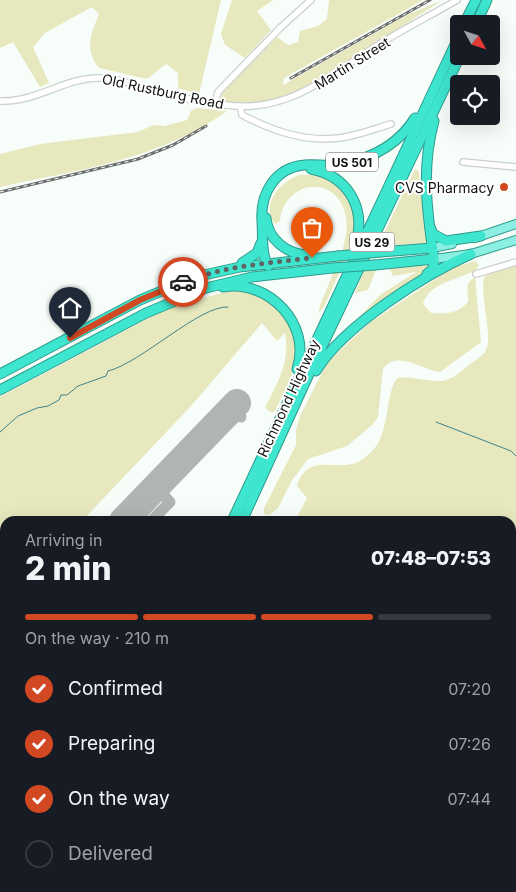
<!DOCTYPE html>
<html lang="en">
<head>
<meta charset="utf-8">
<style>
	body { margin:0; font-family:Inter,sans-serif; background:#242831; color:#f1f3f6; height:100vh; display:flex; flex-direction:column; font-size:19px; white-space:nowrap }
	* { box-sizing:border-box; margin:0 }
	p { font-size:16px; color:#9ea1a6 }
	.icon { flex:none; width:28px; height:28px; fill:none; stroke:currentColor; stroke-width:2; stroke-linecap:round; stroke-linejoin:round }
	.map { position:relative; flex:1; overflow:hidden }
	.details { position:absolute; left:0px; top:516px; width:516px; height:376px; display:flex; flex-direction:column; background:#171b24; border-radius:15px 15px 0 0; box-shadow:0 5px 20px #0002 }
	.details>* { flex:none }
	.needle { width:32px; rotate:130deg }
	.tools { position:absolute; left:450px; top:15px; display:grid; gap:10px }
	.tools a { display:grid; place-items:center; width:50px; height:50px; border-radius:5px; background:#171b24; box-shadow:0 5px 20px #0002; font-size:25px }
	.pin { position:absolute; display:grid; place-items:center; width:42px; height:42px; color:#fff; margin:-51px -21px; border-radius:50% 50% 50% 0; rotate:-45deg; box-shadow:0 0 5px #0007 }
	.pin .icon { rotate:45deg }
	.courier { position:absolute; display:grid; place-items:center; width:50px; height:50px; margin:-25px; border:4px solid #d14823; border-radius:50%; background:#fff; color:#222; box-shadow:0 1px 6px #0007 }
	.headline em { font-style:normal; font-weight:800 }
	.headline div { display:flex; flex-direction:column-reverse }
	.headline { display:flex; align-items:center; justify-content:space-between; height:85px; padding:0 25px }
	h1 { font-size:32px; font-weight:800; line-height:38px }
	.bar { display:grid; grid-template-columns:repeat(4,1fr); gap:8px 5px; align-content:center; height:60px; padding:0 25px }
	.bar i { height:6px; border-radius:4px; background:#363941 }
	.bar .active { background:#d14823 }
	.bar p { grid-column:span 4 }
	ol { padding:0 25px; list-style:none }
	li { display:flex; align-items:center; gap:15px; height:55px }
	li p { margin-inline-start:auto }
	li .icon { padding:5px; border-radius:50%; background:#d14823; color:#fff; stroke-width:4 }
	li:last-child { color:#9ea1a6 }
	li i { width:28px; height:28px; border:2px solid #363941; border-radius:50% }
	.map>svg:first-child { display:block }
</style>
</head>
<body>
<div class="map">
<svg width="516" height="892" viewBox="0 0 516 892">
	<rect width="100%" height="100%" fill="#f7fdf9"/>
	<g fill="#e7e8be">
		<path d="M 0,0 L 221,0 L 199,94 L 178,88 L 178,73 L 166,64 L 147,79 L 99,68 C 84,49 91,34 99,14 L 92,7 L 45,33 L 33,47 L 49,83 L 40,87 L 13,42 L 0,48 Z"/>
		<polygon points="232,0 273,0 257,11 271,30 245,58 225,45 221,34"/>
		<path d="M 329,0 L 423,0 L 284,78 L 283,85 L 409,14 L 443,0 L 308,86 C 282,99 249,111 220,99 L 221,94 L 277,37 L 288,45 L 298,42 L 300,31 L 318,26 L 327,19 Z"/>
		<path d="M 197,108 L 227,111 C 161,159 78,170 0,187 L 0,154 L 40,144 L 138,132 L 153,125 L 164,126 L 187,120 L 191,111 Z"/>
		<polygon points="415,169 419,172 426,242 422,244 378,246"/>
		<path d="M 299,175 C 331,172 358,196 356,228 C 355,247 342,266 335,282 C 330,291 326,306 319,313 C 319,305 323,298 326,291 C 335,266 355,234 343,207 C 328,173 283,185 280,221 L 275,224 C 260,204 281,181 299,175 Z"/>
		<path d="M 475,261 L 479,265 L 476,270 C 460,279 428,283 423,304 L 431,313 C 446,314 457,314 468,302 C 469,290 463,285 475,277 L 481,342 L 440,372 C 423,370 396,349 383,369 L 378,417 L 373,424 L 347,446 L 308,459 L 292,480 L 278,508 L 269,515 L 264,514 L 264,508 L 296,445 L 296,430 L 300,416 L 325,367 L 335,355 L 371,322 L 452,268 Z"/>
		<polygon points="430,265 427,271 361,315 380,295 416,272 393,276 389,268"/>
		<path d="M 516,266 L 516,711 L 511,716 L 511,521 L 272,521 L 297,517 L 307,498 L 297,486 C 307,454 331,469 352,464 C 359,463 366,457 371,452 C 391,435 385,388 398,378 C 402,375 433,382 443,381 C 453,379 461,371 469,365 C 474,361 483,356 486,350 C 493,337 480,296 484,278 L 488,274 Z"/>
		<polygon points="376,270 368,290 355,293 364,271"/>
		<path d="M 228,291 C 240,292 251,292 262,297 C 283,306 300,334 296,357 C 294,376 283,394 275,411 L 272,413 L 265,408 C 278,381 290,364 285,333 L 277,341 L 262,323 L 191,406 L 82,521 L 5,521 L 5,602 L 0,607 L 0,397 L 164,310 Z"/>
		<polygon points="516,729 516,892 415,892 417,888 511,888 511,735"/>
		<polygon points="0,776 5,788 5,888 56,888 55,892 0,892"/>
		<polygon points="140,888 398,888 395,892 137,892"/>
	</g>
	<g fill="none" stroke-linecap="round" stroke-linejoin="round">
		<g stroke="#41848c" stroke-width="1">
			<polyline points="436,422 511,451 516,456"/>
			<path d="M 0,432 L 18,416 L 37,408 L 48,406 L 59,400 L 61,395 L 67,395 L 78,386 L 106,376 L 108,371 C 141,363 200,305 228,307"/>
			<polyline points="0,798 1,799"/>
			<polyline points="4,802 5,803"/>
			<polyline points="511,808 516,790"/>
			<polyline points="481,888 482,892"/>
		</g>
		<g stroke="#b0b5b2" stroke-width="11">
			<polyline points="232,408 241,417"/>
			<polyline points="151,521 170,502 156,487"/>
		</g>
		<g stroke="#b0b5b2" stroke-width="28">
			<polyline points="123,521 237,403"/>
			<polyline points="0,650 5,645"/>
		</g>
		<g stroke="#cad0cc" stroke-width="8">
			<g id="minor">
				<path d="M 0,101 C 36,103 67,76 102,78 C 119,78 137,86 154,90 C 180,98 208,104 235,106 C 291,110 331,75 375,47 C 401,30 430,16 457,0"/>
				<polyline points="215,103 218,92 281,27 311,0"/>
				<path d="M 240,106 L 242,115 C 273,131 304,142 339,138 C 357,136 374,129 391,124"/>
				<polyline points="463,162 516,167"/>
				<polyline points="476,274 516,262"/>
				<polyline points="123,892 126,888"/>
			</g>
		</g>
		<g stroke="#2e9b8c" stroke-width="10">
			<g id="major">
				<polyline points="475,238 516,224"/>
				<polyline points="432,248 452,244"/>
				<polyline points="434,259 471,254 516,240"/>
			</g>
		</g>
		<g stroke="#2e9b8c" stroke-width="11">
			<g id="highway">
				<polyline points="464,24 476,0"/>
				<polyline points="476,24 487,0"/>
				<path d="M 311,169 C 348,176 366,208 356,243"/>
				<path d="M 266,218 C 268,240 287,254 308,255"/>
				<polyline points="430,227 433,234 446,241 481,236"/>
				<polyline points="381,252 432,248"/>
				<polyline points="242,263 257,253 261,243"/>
				<polyline points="375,265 434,259"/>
				<path d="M 268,266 C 261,254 263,235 262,221 C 260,194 275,167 305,165 C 318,164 330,167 343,164 C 372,158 399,144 415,118"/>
				<path d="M 427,274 L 433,269 L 434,259 C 427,212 421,168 434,121"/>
				<path d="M 223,287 C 269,279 312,325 297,369"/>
				<path d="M 316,371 C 343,326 424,275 471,254"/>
				<polyline points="0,374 140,300 195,277 240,267 338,256"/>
				<polyline points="0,390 146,313 206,288 252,277 332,268"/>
				<polyline points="232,521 459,36"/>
				<polyline points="242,521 309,374 460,56"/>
				<polyline points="74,892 75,888"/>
				<polyline points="87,892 88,888"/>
			</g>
		</g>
		<use href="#minor" stroke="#fff" stroke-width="5.5"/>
		<use href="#major" stroke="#8befe2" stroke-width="8"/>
		<use href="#highway" stroke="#3ee5cf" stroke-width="9"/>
		<g stroke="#6a6d6b" stroke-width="3">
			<g id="rail">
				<polyline points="291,78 430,0"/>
				<polyline points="0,192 138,159 173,145 206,126"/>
				<polyline points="511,722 516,717"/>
				<polyline points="402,892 405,888"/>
			</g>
		</g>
		<use href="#rail" stroke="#fff" stroke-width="1" stroke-dasharray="4" stroke-linecap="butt"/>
		<g stroke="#2e9b8c" stroke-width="11" stroke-linecap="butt">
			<g id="highway-bridge">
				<polyline points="338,256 381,252"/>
				<polyline points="332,268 375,265"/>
			</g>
		</g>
		<use href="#highway-bridge" stroke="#3ee5cf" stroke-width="9"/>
	</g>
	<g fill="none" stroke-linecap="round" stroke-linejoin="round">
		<path stroke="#616462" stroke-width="5" stroke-dasharray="0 9" d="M 183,282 C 224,266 268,263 312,258"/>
		<polyline stroke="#d14823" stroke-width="6" points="70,338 140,300 183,282"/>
	</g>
	<circle fill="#d14823" stroke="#fff" stroke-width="2" cx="504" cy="187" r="5"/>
	<g text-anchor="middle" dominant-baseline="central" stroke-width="4" stroke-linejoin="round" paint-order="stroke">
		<g fill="#fff" stroke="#585958" stroke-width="1">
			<rect x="326" y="152.5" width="52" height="19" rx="4"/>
			<rect x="349.5" y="232.5" width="45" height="19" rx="4"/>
		</g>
		<g font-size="12" font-weight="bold" fill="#101211">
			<text x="352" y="162">US 501</text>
			<text x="372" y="242">US 29</text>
		</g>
		<g font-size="14" fill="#101211" stroke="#fff">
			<text transform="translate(352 63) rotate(-32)">Martin Street</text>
			<text transform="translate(163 91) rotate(12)">Old Rustburg Road</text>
			<text transform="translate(288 398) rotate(-65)">Richmond Highway</text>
		</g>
		<g font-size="14" fill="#101211" stroke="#fff" text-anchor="end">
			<text x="494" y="187">CVS Pharmacy</text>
		</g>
	</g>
</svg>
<div class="tools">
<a><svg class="needle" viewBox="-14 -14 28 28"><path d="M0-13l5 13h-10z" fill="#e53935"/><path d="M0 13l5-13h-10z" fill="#9ea1a6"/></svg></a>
<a><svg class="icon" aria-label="locate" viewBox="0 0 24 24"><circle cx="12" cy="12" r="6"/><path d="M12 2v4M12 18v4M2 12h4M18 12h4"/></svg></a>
</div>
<div class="pin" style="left:312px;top:258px;background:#ea580c"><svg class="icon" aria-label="bag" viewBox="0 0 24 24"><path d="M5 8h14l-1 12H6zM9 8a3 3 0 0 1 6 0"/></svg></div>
<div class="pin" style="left:70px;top:338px;background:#1f2937"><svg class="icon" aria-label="home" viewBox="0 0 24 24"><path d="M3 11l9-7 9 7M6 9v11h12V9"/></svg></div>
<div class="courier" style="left:183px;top:282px"><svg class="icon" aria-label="car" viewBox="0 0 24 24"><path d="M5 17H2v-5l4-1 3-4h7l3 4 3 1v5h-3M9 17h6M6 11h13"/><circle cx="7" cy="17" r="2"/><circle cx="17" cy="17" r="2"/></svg></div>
<section class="details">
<div class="headline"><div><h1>2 min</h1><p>Arriving in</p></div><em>07:48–07:53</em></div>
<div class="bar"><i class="active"></i><i class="active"></i><i class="active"></i><i></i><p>On the way · 210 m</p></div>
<ol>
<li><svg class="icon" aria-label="check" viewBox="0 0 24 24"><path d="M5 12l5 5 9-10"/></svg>Confirmed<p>07:20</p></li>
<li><svg class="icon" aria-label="check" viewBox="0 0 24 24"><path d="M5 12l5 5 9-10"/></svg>Preparing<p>07:26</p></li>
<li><svg class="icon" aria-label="check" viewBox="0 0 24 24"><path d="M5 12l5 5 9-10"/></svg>On the way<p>07:44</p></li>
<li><i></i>Delivered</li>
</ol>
</section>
</div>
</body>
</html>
